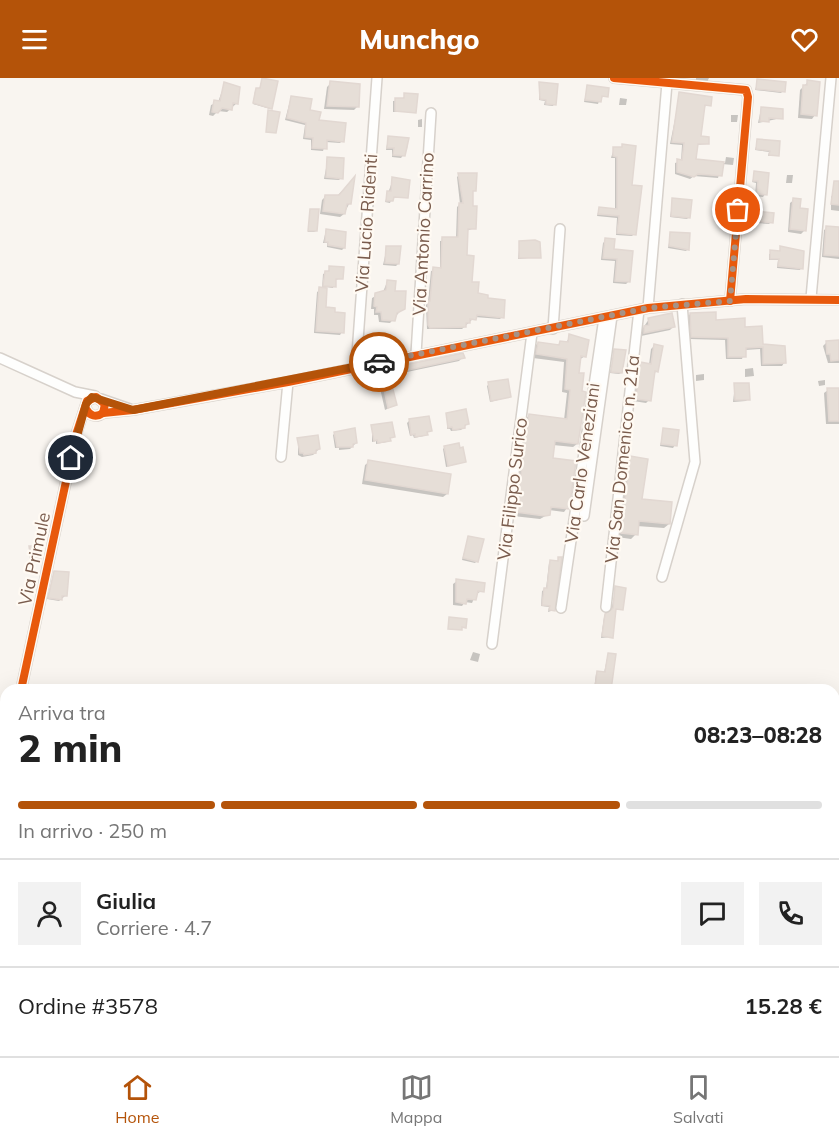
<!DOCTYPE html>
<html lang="it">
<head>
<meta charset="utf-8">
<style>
	body { margin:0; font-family:Mulish,sans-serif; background:#f2f2f2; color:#222; height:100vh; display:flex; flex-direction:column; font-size:22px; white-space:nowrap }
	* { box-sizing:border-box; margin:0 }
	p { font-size:20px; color:#767676 }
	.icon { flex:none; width:33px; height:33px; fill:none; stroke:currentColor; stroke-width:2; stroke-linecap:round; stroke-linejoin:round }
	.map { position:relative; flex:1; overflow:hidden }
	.sheet { position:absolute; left:0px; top:606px; width:840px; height:372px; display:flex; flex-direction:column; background:#fff; border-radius:18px 18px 0 0; box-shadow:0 6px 24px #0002 }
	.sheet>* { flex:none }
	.pin { position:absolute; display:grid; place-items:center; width:51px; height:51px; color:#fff; margin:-26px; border:3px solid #fff; border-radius:50%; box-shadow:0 2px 6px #0007 }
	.courier { position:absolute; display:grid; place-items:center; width:60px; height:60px; margin:-30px; border:4px solid #b45309; border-radius:50%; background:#fff; color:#222; box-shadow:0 2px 8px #0007 }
	.overview em { font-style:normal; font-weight:800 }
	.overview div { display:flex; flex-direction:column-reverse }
	.overview { display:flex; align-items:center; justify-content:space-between; height:102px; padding:0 18px }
	h1 { font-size:39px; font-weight:800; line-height:45px }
	.bar { display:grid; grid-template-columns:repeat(4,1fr); gap:9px 6px; align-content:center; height:72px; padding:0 18px }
	.bar i { height:8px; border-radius:4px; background:#e0e0e0 }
	.bar .selected { background:#b45309 }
	.bar p { grid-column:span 4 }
	.line { display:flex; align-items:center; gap:15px; padding:0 18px; border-top:2px solid #e0e0e0 }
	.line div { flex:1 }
	.round { display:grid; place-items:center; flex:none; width:63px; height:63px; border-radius:0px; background:#f2f2f2 }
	header { display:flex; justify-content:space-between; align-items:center; height:78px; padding:0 18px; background:#b45309; color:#fff; font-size:27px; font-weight:800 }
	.tab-bar { display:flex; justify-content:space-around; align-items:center; height:84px; border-top:2px solid #e0e0e0; background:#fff; font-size:16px; color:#767676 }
	.tab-bar a { display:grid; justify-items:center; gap:3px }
	.tab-bar .selected { color:#b45309 }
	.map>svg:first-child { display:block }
</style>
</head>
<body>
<header><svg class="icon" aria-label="menu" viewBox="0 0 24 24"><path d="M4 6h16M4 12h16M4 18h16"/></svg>Munchgo<svg class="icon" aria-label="heart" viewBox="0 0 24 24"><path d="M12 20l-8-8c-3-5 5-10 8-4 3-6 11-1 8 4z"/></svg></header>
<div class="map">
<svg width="839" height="978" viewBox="0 0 839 978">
	<rect width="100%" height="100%" fill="#f9f5f0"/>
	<g fill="#0003">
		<polygon points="696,0 709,0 707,4 696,3"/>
		<polygon points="262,1 271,30 270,31 253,26 255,13 259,12"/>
		<polygon points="758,3 783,13 781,15 755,12"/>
		<polygon points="808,4 815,37 812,41 798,40 800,12"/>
		<polygon points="225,5 234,7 237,25 227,34 218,33 213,38 209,37 211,27 218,24"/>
		<polygon points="331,5 357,29 354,32 324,31 327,9"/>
		<polygon points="540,6 554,26 553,28 544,27 545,23 539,22"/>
		<polygon points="588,8 606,18 600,20 598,26 584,24"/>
		<polygon points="680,16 709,27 703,29 700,60 707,66 696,67 695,82 725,85 726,79 734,80 733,87 722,86 718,100 694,98 690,101 675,96 675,85 681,83 682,67 670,66"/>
		<polygon points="405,17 415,34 393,34 393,23 402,22"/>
		<polygon points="291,19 318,44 342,63 340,65 326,64 323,73 311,72 311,62 303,61 305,47 285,42"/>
		<polygon points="620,20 627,21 626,27 619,27"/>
		<polygon points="761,31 781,40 758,45"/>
		<polygon points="731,37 738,37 737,44 731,44"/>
		<polygon points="422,41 422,49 418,49 418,42"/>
		<polygon points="388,60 408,61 407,72 401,80 392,79 392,72 386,72"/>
		<polygon points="758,62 777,77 768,78 769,74 755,72"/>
		<polygon points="614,70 630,108 634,156 632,158 616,157 617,140 597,138 599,131 615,132 615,80 611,80"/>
		<polygon points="328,80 341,100 339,102 324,101"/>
		<polygon points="755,95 765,116 763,119 755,118 756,105 752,104"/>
		<polygon points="459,97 474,112 471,115 475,150 466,153 465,179 470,205 477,217 502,239 500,241 475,239 462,251 427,251 426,227 428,224 431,193 440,191 440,163 456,161 457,129 460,126 457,99"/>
		<polygon points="787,97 793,97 792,105 786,105"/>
		<polygon points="393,101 407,119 392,120 390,125 385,124"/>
		<polygon points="353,102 349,126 344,136 340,139 320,136 322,122 326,118 335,120"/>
		<polygon points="839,107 839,133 831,132 831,119"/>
		<polygon points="673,121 689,139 687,141 670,139"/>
		<polygon points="794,122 805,152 801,156 788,154 790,125"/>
		<polygon points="310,133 316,153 314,154 308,154"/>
		<polygon points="746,134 771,144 769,146 743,144"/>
		<polygon points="827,150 839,151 839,181 822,179 824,152"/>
		<polygon points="326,152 344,170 342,172 327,169 327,165 323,165"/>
		<polygon points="671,155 688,171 686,173 668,170"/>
		<polygon points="606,162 612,172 631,174 629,203 626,206 613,205 615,183 601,182 603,165"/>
		<polygon points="520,164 539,179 518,181"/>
		<polygon points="387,169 398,186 396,188 383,187"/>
		<polygon points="781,170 801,190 800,192 777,190 778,182 769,182 769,176 779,174"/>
		<polygon points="330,189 342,200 335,202 333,210 326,209 325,231 342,254 340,257 314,255 317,214 322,211 323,196 328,194"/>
		<polygon points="387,204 403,230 390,245 379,244 378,237 374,237 374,231 371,231 372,220 383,214"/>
		<polygon points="690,236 744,250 761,268 784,270 784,285 782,288 761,288 760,271 745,272 742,281 726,281 725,262 689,261 687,239"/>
		<polygon points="649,241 673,249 670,252 641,258 641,253"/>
		<polygon points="570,258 582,260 585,278 579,282 577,296 577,366 573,369 553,367 551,381 567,430 564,434 549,432 549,436 540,441 513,438 526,341 529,337 564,342 567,315 562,314 564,284 533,280 534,269 538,265 557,268 560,265 566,265"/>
		<polygon points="839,263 839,285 828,285 823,268 827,264"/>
		<polygon points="654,268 661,269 649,322 646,325 633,323 637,289 641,286 649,287 651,271"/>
		<polygon points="615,272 621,295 619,296 610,295"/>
		<polygon points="463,279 459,283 388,298 395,327 385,332 377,297 381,293"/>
		<polygon points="753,290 754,298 745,299 745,291"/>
		<polygon points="704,296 704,302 696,303 696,297"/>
		<polygon points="825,302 825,307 819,308 818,303"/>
		<polygon points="489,306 510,319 490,324 487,308"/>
		<polygon points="735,307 748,321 746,323 733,324"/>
		<polygon points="839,311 839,346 826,346 824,315 828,312"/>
		<polygon points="447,336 467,346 461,352 451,353 450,351 447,351"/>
		<polygon points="409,343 430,352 424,358 414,360 413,357 410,358 407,345"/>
		<polygon points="372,349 393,358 387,364 376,366 376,363 372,364"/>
		<polygon points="664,352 675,367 673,370 660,368"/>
		<polygon points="335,355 356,365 350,371 339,372 339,370 335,370 333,357"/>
		<polygon points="298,361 319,371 313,377 302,379 298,377"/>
		<polygon points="445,369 464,384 446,389 443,371"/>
		<polygon points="630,380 641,422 669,446 664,450 637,448 636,456 631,461 617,459 625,385"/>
		<polygon points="369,384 447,416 443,419 362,406 365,387"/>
		<polygon points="468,460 477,483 475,485 462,482"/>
		<polygon points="29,470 40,470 37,484 29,485"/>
		<polygon points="559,481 554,532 548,534 549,529 541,528 542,513 546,511 549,485 557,484"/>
		<polygon points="54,494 65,518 59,523 47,521"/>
		<polygon points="457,503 482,513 476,516 472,525 465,524 462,528 453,527 453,506"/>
		<polygon points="616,510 621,531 615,532 611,559 601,560 604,539 611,533"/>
		<polygon points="473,574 480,576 478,584 470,582"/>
		<polygon points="608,576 610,611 594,611 596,596 604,595"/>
		<polygon points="834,653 839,653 839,664 834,663"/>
		<polygon points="834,688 839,689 839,712 834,712"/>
		<polygon points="834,728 839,729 839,760 834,759"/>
		<polygon points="834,847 839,848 837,863 834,863"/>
		<polygon points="0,916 6,917 6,929 0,928"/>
		<polygon points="150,972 178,972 173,978"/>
		<polygon points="187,972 204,972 202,978 187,978"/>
		<polygon points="220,972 237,972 236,978 219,978"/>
		<polygon points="353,972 373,972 372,978 347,978 352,976"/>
		<polygon points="509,972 520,972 519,978 507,978"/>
		<polygon points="538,972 545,972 543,978 536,978"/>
		<polygon points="650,972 700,972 699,978 649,978"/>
		<polygon points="741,972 770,972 767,977"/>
		<polygon points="275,974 293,978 273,978"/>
	</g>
	<g fill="#e6ded7" stroke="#e2d8d2" stroke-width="1.5">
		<polygon points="262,0 278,3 272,31 253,25 256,10 260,10"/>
		<polygon points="757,1 786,4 785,14 756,11"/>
		<polygon points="807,2 820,4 817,38 801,36 803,7 807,7"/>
		<polygon points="330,3 360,6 359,29 327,28"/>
		<polygon points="224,4 240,9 238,26 233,25 232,32 222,30 218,35 212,34 214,22 220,23"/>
		<polygon points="539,4 558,6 556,27 546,26 546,22 540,21"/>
		<polygon points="587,7 609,10 608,19 602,18 601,24 585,22"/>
		<polygon points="679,14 712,19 711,28 705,27 701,58 709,59 709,66 698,66 696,81 724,84 722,98 698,96 694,99 677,94 677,81 682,82 684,65 672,64"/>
		<polygon points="404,15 418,16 416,35 395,33 395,20 404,20"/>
		<polygon points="291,18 312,21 310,32 321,34 319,42 346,45 344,64 327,62 327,71 312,70 313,60 305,59 306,45 287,40"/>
		<polygon points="761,29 783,31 783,41 769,40 769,44 760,43"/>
		<polygon points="268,32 280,34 276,55 266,54"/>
		<polygon points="388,58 409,60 405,78 393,77 394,70 387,70"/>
		<polygon points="757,61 780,63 779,78 769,77 770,73 756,71"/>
		<polygon points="622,66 636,68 632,107 642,108 636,157 617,155 619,138 598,136 599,129 617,131 617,79 613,78 613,69 622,69"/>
		<polygon points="327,79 344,80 343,101 326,99"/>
		<polygon points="754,93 769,95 767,117 757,116 758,103 753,103"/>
		<polygon points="458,95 477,95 476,113 473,113 473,128 477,128 476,151 468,151 467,177 474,178 472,204 479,204 478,215 488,217 488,220 505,222 504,240 477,237 476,242 470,241 470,245 466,245 466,249 430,250 428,247 428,223 430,223 433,189 441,190 442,159 458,159 459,125 463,125"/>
		<polygon points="355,98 351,126 347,126 345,136 323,133 325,117 339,117"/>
		<polygon points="392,99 410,102 408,120 394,119 393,123 386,123 387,113 391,113"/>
		<polygon points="834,103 839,103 839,127 831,126"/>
		<polygon points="672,120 692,122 690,140 671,138"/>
		<polygon points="793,120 801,121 800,130 808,131 806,153 790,151"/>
		<polygon points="310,131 319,131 317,153 308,153"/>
		<polygon points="746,132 774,135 773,145 745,142"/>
		<polygon points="826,148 839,149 839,178 824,177"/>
		<polygon points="326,151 346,154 345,170 328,167 328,164 325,164"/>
		<polygon points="670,154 690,155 689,172 669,168"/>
		<polygon points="605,160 615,161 614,171 633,173 630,204 615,203 617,181 603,180"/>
		<polygon points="535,162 540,164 541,180 519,180 519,163"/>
		<polygon points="386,168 401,168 399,186 385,185"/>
		<polygon points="780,168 804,173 803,191 778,188 779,181 770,181 770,172 780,173"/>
		<polygon points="329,188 344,189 343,201 336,201 336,209 323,208 325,193 329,193"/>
		<polygon points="387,202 396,203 395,213 406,213 405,231 397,235 395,243 382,242 381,234 376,234 377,229 374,228 375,215 386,212"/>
		<polygon points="319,209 327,210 326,229 335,230 335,234 345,235 344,255 316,253"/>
		<polygon points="716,234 716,242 745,240 745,249 762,248 763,266 785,268 786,285 763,286 763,269 746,270 746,279 728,279 728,260 691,259 690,235"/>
		<polygon points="672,235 675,249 644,255 644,248 649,247 648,240"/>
		<polygon points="569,256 589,262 586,279 581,278 579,295 584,295 582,313 586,314 578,366 555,363 553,380 576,383 569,431 551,429 550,437 545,438 516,434 529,336 567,341 570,312 565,311 567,281 536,276 538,264 559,267 560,263 568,264"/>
		<polygon points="839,262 839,282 831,283 830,276 827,276 826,263"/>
		<polygon points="654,266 663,268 658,294 655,293 651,323 636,321 640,284 651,286"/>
		<polygon points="614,271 626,272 622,295 611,294"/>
		<polygon points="463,275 465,280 389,296 397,327 388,330 380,292"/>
		<polygon points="508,301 511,319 491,323 488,304"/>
		<polygon points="734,305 749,305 750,322 735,322"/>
		<polygon points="827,310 839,310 839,343 829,343"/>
		<polygon points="466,331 469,346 465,347 465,350 453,352 452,349 448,350 446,335"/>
		<polygon points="429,338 432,353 427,354 428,357 415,359 415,356 411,357 409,341"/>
		<polygon points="392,344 395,359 390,360 391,363 378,365 377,362 374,363 371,347"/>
		<polygon points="355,350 357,365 353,366 353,369 337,369 334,354"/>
		<polygon points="663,350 679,352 677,368 661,366"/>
		<polygon points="318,357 320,371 316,372 316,375 304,377 303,375 300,375 297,360"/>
		<polygon points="459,365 460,370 463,369 466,384 448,388 444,368"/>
		<polygon points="630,378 648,381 642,421 672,424 670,446 639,443 638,457 621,455"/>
		<polygon points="368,382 451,396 448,416 365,402"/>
		<polygon points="468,458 484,461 478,484 463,480"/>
		<polygon points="29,468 42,468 41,483 31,483"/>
		<polygon points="558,479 562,479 555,533 549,532 550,528 542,527 544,510 547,510 550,482 558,483"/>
		<polygon points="54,493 69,494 67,518 62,518 62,522 48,520"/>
		<polygon points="456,501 485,505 484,514 478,513 476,522 467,521 466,526 456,524"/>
		<polygon points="615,508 626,510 623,532 616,531 613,560 602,558 605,536 613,530"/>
		<polygon points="449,539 467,541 466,550 462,549 462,552 448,551"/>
		<polygon points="608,575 616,576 611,612 595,610 597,593 605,594"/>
	</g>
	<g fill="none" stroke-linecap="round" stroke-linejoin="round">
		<g stroke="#d7d1cb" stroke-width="12">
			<g id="minor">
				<polyline points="614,0 746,12 748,19 730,223"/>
				<polyline points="811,220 831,0"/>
				<polyline points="648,230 667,5"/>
				<polyline points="553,251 560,151"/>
				<polyline points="416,276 431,35"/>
				<polyline points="0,280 75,314 95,318"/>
				<polyline points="356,290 377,0"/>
				<polyline points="101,321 130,331"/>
				<polyline points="103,335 133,332 288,304 648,230 746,221 839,222"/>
				<polyline points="281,379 288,304"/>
				<polyline points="584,438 612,238"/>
				<polyline points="662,499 695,384 682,226"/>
				<polyline points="606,529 639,232"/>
				<polyline points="561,530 604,240"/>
				<polyline points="492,566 532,255"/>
				<path d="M 21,612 L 76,357 L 87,323 L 96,319 L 105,326 L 103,335 C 96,340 90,338 86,331"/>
				<polyline points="834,715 839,716"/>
				<polyline points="0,717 6,687"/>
				<polyline points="834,781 839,782"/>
				<polyline points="0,948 6,950"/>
				<polyline points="834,971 839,949"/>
				<polyline points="82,972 94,978"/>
				<polyline points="100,972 147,978"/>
				<polyline points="388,978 389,972"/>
				<polyline points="489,978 490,972"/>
				<polyline points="600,978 601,972"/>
				<polyline points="721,978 722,972"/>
			</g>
		</g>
		<use href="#minor" stroke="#fefefd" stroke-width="9"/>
		<g stroke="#fffaf3" stroke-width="11">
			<g id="cycleway">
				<polyline points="614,0 746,12 748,19 730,223"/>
				<polyline points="103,335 133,332 288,304 648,230 746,221 839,222"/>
				<path d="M 21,612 L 76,357 L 87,323 L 96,319 L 105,326 L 103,335 C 96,340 90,338 86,331"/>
			</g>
		</g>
		<use href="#cycleway" stroke="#e8590c" stroke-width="8"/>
	</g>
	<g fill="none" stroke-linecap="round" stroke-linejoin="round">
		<polyline stroke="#a69286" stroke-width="6" stroke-dasharray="0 10.8" points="379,284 648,230 730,223 738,132"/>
		<polyline stroke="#b45309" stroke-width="8" points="71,380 86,326 92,319 133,332 379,284"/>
	</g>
	<g text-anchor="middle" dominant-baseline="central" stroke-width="4.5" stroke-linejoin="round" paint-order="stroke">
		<g font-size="18" fill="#7a5c4d" stroke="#fffaf3">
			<text transform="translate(366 145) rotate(-86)">Via Lucio Ridenti</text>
			<text transform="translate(423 156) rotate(-87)">Via Antonio Carrino</text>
			<text transform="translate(622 381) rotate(-84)">Via San Domenico n. 21a</text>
			<text transform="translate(582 385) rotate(-82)">Via Carlo Veneziani</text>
			<text transform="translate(512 411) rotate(-83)">Via Filippo Surico</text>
			<text transform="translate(34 481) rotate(-78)">Via Primule</text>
		</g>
	</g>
</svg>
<div class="pin" style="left:738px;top:132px;background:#ea580c"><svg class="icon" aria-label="bag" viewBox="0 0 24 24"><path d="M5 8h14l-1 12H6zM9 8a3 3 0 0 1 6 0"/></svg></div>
<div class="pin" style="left:71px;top:380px;background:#1f2937"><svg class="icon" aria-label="home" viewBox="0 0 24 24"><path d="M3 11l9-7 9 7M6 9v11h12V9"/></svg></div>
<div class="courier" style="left:379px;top:284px"><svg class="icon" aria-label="car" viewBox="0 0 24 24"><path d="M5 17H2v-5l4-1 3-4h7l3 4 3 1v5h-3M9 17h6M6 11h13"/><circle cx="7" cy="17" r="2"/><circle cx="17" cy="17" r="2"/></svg></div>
<section class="sheet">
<div class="overview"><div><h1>2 min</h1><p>Arriva tra</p></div><em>08:23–08:28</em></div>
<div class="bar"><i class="selected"></i><i class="selected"></i><i class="selected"></i><i></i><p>In arrivo · 250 m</p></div>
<div class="line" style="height:108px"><a class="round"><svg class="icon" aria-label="person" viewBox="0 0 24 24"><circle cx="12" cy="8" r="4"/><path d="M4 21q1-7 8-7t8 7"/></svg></a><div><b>Giulia</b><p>Corriere · 4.7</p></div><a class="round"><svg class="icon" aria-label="chat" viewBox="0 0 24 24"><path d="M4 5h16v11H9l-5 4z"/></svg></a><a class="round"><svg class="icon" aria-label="phone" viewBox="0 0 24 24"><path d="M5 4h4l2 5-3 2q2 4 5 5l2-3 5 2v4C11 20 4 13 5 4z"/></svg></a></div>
<div class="line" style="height:78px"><div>Ordine #3578</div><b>15.28 €</b></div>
</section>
</div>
<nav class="tab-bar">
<a class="selected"><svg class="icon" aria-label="home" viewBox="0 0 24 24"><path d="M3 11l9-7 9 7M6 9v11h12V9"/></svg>Home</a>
<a><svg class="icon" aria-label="map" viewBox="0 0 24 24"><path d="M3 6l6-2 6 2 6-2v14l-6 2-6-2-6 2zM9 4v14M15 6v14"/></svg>Mappa</a>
<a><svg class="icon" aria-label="saved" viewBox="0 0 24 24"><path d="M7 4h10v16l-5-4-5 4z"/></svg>Salvati</a>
</nav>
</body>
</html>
